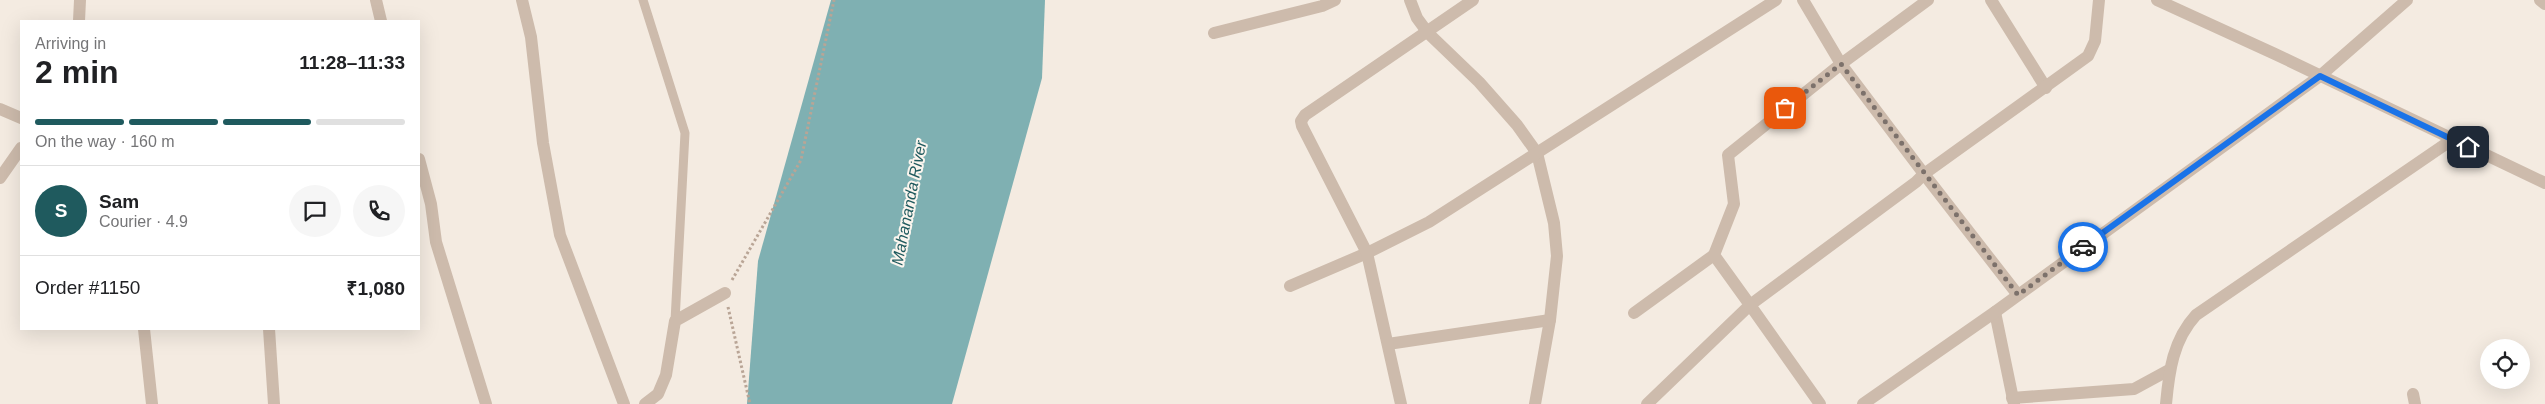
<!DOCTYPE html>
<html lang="en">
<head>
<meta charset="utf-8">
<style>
	body { margin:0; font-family:Arial,sans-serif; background:#f6f6f6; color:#202124; height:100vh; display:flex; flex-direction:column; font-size:19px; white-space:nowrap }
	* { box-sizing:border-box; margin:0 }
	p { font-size:16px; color:#757577 }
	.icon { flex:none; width:28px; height:28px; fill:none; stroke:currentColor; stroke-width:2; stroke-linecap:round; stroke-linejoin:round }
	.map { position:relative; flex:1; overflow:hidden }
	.side { position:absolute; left:20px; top:20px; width:400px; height:310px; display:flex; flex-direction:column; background:#fff; border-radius:0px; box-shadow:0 5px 20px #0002 }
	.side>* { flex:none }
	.buttons { position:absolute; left:2480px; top:339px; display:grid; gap:10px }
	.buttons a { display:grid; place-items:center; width:50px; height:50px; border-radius:50%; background:#fff; box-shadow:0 5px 20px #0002; font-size:25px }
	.pin { position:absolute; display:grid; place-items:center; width:42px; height:42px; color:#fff; margin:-21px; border-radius:10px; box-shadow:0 2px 8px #0006 }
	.courier { position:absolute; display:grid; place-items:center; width:50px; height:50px; margin:-25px; border:4px solid #1a73e8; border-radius:50%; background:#fff; color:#222; box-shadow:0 1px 6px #0007 }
	.overview em { font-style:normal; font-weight:700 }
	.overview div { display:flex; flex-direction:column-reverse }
	.overview { display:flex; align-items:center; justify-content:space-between; height:85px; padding:0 15px }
	h1 { font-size:32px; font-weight:700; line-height:38px }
	.bar { display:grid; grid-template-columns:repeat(4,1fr); gap:8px 5px; align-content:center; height:60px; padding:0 15px }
	.bar i { height:6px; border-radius:4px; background:#e0e0e0 }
	.bar .current { background:#1f5a5e }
	.bar p { grid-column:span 4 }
	.line { display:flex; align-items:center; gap:12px; padding:0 15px; border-top:1px solid #e0e0e0 }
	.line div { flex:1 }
	.round { display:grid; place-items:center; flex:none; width:52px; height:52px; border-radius:26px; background:#f6f6f6 }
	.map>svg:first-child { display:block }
</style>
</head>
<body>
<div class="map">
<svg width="2545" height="404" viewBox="0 0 2545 404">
	<rect width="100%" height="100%" fill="#f4ebe1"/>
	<polygon fill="#7fb0b2" points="831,0 1045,0 1042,78 952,404 747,404 758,261"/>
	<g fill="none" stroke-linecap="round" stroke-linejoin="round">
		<g stroke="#b9a596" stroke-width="3" stroke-dasharray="2.5 2.5" stroke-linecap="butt">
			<polyline points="732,280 801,160 834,0"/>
			<polyline points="728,307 750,404"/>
		</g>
		<polyline stroke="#cdbbac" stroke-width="9" points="643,0 685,133 675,321"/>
		<g stroke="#cdbbac" stroke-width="12">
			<polyline points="376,0 381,21"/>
			<polyline points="522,0 531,37 543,143 560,235 624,404"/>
			<polyline points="1410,0 1417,18 1428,33 1479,82 1517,125 1537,153 1554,223 1557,256 1550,320 1535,404"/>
			<polyline points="1803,0 1841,64 1924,174 1916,182 1750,305 1820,404"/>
			<polyline points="1991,0 2046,88"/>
			<polyline points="2157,0 2275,54 2545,183"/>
			<polyline points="2540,0 2545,4"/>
			<polyline points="79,21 80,0"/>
			<polyline points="1214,33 1322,6 1335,0"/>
			<polyline points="0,109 21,118"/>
			<polyline points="419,159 431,204 436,242 486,404"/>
			<polyline points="0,178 21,148"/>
			<polyline points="1290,286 1367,253 1429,222 1776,0"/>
			<polyline points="2018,295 1924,174 2088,56 2095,41 2099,0"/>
			<polyline points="1995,312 2014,404"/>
			<polyline points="1634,313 1714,255"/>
			<polyline points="144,329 152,404"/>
			<polyline points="269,329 274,404"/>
			<polyline points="1388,344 1550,320"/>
			<polyline points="2413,394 2415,404"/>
			<polyline points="2012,398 2134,389 2169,370"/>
			<polyline points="645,404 658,394 666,375 675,321 725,293"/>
			<polyline points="1401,404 1367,253 1302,126 1301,121 1305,115 1473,0"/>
			<polyline points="1647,404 1750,305 1714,255 1734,204 1728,155 1841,64 1928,0"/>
			<polyline points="1863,404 1995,312 2320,76 2407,0"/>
			<path d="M 2166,404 C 2169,371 2173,340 2196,315 L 2453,139"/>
		</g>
	</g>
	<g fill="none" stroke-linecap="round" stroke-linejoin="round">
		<polyline stroke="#7c716b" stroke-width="5" stroke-dasharray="0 9" points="1785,108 1841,64 2018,295 2083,247"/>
		<polyline stroke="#1a73e8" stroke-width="6" points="2083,247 2320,76 2468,147"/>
	</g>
	<g text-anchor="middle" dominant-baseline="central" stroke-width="4" stroke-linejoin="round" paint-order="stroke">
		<g font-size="16" font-style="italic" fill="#1f5a5e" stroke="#fbf5ee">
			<text transform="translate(909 203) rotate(-79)">Mahananda River</text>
		</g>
	</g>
</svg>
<div class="buttons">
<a><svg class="icon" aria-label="locate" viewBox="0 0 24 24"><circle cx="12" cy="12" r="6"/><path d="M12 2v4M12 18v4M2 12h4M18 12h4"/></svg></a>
</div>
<div class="pin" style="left:1785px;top:108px;background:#ea580c"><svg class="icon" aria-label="bag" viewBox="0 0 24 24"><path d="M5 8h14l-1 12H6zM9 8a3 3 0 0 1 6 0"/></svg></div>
<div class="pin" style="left:2468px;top:147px;background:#1f2937"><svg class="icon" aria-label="home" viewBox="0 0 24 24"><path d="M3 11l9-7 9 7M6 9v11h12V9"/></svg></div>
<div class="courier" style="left:2083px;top:247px"><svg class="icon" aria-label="car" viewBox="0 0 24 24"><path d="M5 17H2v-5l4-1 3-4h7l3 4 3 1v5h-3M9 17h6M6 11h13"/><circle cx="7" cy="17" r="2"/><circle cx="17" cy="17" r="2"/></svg></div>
<section class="side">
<div class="overview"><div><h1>2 min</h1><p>Arriving in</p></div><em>11:28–11:33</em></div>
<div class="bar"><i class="current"></i><i class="current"></i><i class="current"></i><i></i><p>On the way · 160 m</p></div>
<div class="line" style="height:90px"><b class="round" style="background:#1f5a5e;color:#fff">S</b><div><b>Sam</b><p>Courier · 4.9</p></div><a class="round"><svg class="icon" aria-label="chat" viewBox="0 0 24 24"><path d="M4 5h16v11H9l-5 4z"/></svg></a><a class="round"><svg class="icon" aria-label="phone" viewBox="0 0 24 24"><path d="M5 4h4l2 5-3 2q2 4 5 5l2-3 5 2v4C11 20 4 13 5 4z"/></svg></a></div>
<div class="line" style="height:65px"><div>Order #1150</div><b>₹1,080</b></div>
</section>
</div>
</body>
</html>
